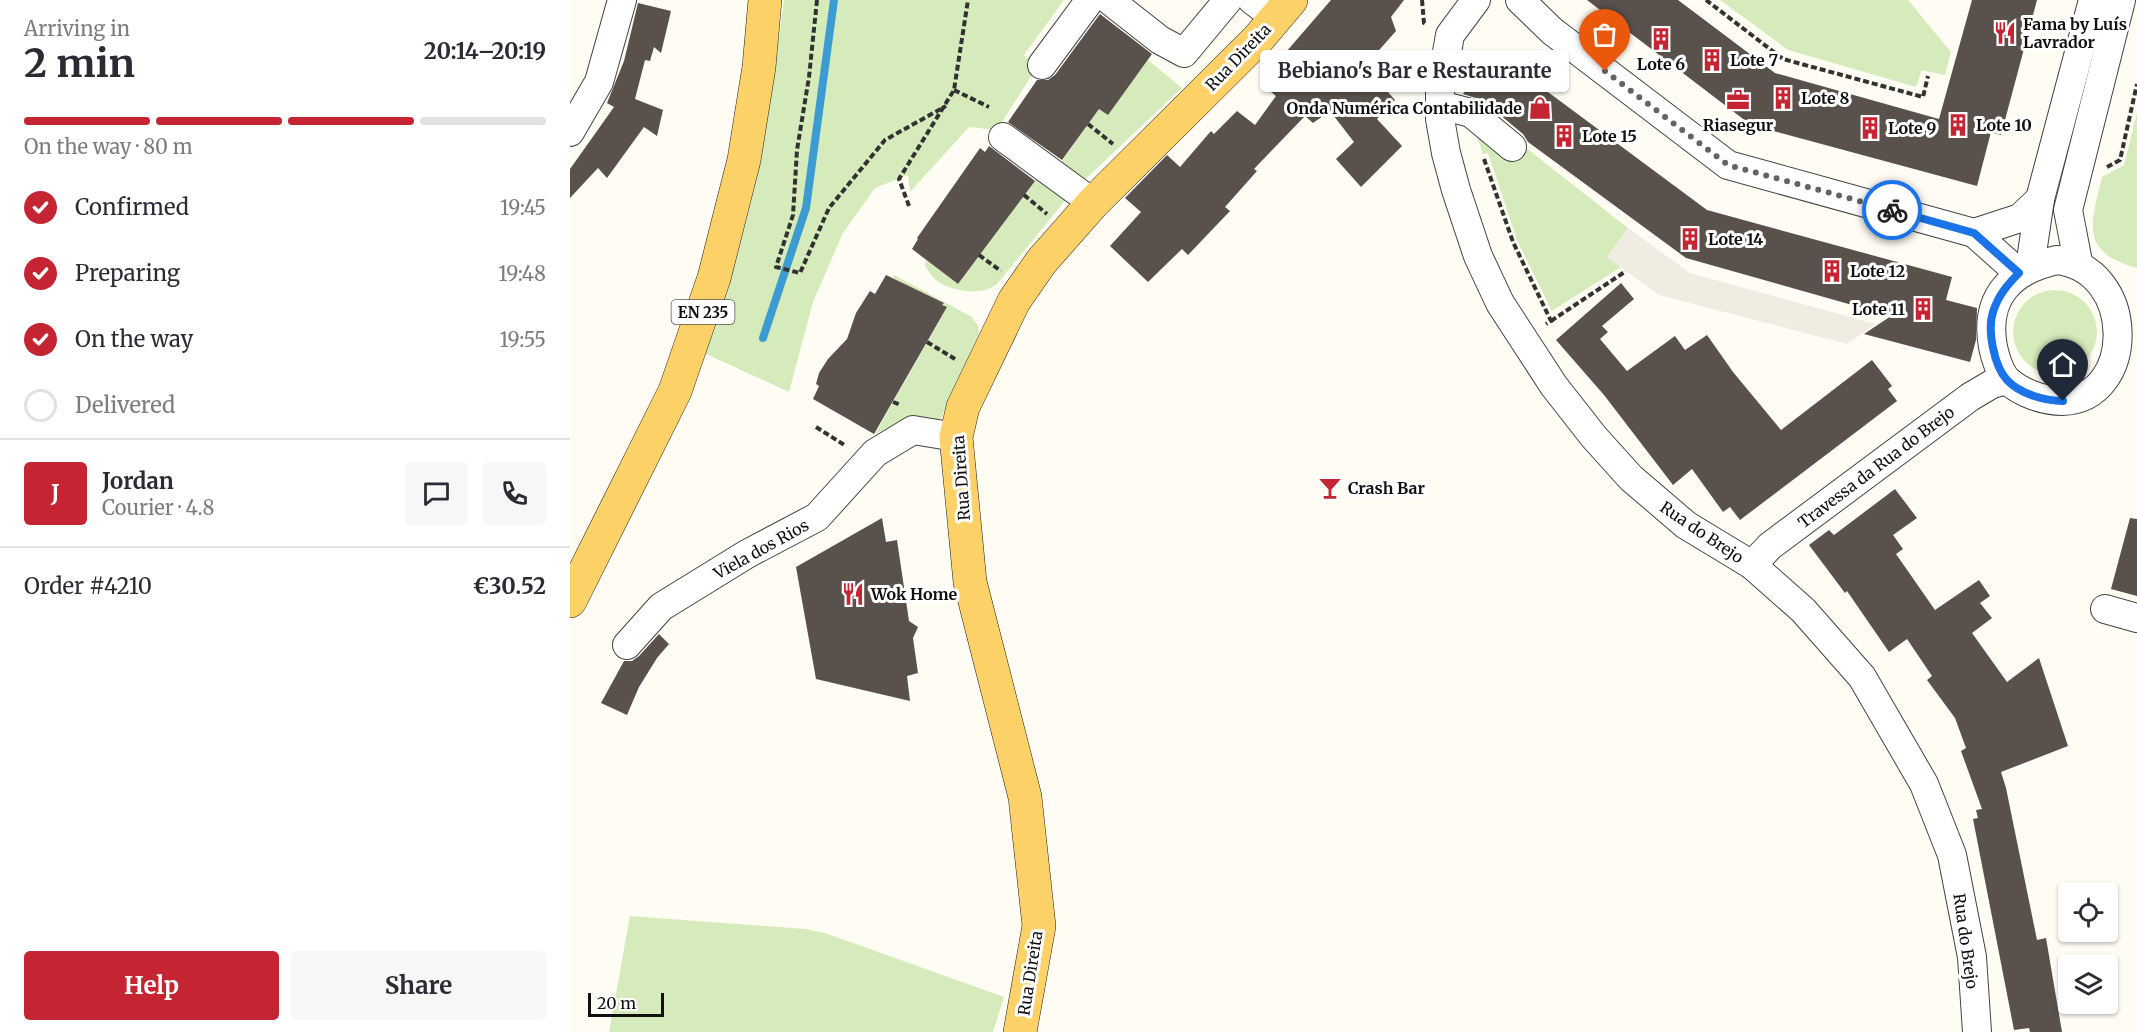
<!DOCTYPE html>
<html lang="en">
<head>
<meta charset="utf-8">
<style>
	body { margin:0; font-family:Merriweather,serif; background:#f7f7f7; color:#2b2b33; height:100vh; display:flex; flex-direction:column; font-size:22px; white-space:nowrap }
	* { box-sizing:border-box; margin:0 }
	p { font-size:20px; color:#7c7c81 }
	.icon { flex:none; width:33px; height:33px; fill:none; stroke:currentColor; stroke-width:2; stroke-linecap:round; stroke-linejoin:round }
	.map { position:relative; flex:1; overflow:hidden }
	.side { display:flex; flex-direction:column; background:#fff; width:570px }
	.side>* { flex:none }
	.controls { position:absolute; left:1488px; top:882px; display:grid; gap:12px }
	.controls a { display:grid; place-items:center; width:60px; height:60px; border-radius:6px; background:#fff; box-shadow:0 2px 4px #0004; font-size:30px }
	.scale { position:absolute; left:18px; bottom:15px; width:76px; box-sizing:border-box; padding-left:6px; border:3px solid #101010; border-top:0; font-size:16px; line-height:21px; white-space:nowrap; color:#101010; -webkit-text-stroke:4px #fff; paint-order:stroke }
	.pin { position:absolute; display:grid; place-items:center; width:51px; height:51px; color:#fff; margin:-62px -26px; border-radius:50% 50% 50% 0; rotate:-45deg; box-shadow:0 0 6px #0007 }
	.pin .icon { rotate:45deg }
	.courier { position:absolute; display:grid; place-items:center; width:60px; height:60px; margin:-30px; border:4px solid #1a73e8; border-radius:50%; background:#fff; color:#222; box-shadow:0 2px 8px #0007 }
	.bubble { position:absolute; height:42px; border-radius:6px; background:#fff; box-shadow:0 2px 4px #0004; font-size:20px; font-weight:700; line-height:42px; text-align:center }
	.head em { font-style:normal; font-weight:700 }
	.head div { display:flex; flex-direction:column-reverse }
	.head { display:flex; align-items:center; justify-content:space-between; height:102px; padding:0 24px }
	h1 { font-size:39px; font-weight:700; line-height:45px }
	.bar { display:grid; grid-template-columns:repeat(4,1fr); gap:9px 6px; align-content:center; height:72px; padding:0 24px }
	.bar i { height:8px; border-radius:4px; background:#e1e1e2 }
	.bar .selected { background:#c52432 }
	.bar p { grid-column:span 4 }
	.line { display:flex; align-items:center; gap:15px; padding:0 24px; border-top:2px solid #e1e1e2 }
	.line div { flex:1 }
	.round { display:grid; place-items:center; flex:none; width:63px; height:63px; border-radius:6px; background:#f7f7f7 }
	ol { padding:0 24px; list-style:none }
	li { display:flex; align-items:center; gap:18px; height:66px }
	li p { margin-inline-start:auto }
	li .icon { padding:6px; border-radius:50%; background:#c52432; color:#fff; stroke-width:4 }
	li:last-child { color:#7c7c81 }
	li i { width:33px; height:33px; border:3px solid #e1e1e2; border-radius:50% }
	.action { display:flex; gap:12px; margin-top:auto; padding:12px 24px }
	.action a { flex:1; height:69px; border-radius:6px; background:#c52432; color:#fff; font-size:24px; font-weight:700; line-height:69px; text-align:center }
	.action a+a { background:#f7f7f7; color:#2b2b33 }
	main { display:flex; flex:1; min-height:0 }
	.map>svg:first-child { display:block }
</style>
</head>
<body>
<main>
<section class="side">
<div class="head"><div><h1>2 min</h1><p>Arriving in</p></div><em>20:14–20:19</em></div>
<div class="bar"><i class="selected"></i><i class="selected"></i><i class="selected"></i><i></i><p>On the way · 80 m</p></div>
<ol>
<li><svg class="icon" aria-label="check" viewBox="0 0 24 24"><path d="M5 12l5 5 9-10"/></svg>Confirmed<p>19:45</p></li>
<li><svg class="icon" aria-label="check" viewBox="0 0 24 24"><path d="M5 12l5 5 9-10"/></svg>Preparing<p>19:48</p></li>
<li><svg class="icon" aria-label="check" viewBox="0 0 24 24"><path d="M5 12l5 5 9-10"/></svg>On the way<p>19:55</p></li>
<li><i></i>Delivered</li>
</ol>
<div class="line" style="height:108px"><b class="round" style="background:#c52432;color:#fff">J</b><div><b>Jordan</b><p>Courier · 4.8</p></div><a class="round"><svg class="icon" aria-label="chat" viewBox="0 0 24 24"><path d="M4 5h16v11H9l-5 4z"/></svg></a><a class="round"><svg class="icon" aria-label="phone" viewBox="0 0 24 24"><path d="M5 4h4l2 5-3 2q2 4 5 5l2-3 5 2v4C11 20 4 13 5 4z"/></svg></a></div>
<div class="line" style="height:78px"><div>Order #4210</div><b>€30.52</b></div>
<div class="action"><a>Help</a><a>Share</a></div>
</section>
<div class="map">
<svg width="1567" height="1032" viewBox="0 0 1567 1032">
	<rect width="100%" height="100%" fill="#fffcf4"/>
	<g fill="#d6ebbb">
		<path d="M 214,0 L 494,0 L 454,55 L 467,67 L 427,130 L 399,127 L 340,192 L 338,175 L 305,188 L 273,233 L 243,302 L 219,392 L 134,353 C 154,294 175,234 188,173 C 200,116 206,58 214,0 Z"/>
		<polygon points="1150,0 1338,0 1381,52 1375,75 1352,70 1346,87 1218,50"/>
		<polygon points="578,60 612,88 508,186 485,171 529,109 538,114"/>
		<path d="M 1567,113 L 1567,268 C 1509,252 1521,224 1532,177 L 1554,165 Z"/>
		<polygon points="905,131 951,144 1058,228 1037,257 1051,267 982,311 947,240 918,153 913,154"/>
		<path d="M 475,168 L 503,191 L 427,284 C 412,297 382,291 367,281 C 362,277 358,270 355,266 L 356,260 L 388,284 Z"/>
		<path d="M 324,275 L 402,317 L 408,326 L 409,333 L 368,425 C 341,421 329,422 305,434 L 377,308 L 323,278 Z"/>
		<circle cx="1485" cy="332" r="42"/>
		<polygon points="60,916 236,929 258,934 434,997 423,1032 39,1032"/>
	</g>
	<polygon fill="#f1ece1" points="1058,228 1120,273 1306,324 1277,344 1089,295 1037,257"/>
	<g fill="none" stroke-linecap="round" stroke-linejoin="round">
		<polyline stroke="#3c9bd1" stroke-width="8" points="193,338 236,208 264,0"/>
	</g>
	<g fill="#59514c">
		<polygon points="761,0 834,0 821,17 826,31 795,66 825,100 807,119 832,146 791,187 766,159 784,142 760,111 743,123 735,116 684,169 687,171 655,207 660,211 618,255 612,249 578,282 540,246 571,212 555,198 597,155 610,167 641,131 644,134 667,111 685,125 706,96 692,85 699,78 696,75"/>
		<polygon points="1017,0 1108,0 1205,73 1369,119 1402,0 1467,0 1431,135 1421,132 1407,186 1181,125"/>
		<polygon points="68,3 101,11 91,53 84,47 80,61 75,60 65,99 93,110 87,136 74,127 37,178 28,168 0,198 0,169 44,107 37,103 54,61"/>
		<polygon points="530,14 582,54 538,115 529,109 492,160 438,122 467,80 478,80 485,75"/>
		<polygon points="924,52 1137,210 1382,277 1376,300 1407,308 1406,340 1400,362 1294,334 1321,316 1116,258 958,142 953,134 912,100 893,94"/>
		<polygon points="419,146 465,181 388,284 342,249 348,239 347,238 410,148 415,152"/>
		<polygon points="316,275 374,303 372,305 377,307 304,434 243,399 249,386 246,384 249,373 258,359 277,339 286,313 300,291 305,294"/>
		<polygon points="1051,283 1064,299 1032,326 1038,332 1030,339 1057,371 1105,336 1115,350 1137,335 1163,372 1211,430 1302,360 1322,386 1318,389 1327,401 1170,520 1160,507 1153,512 1122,469 1103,485 1034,395 986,340"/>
		<polygon points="1325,489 1347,518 1323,535 1333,549 1326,554 1365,610 1409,580 1420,596 1410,603 1422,618 1402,633 1437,682 1469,658 1498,746 1431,772 1436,788 1467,940 1476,938 1492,1032 1460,1032 1459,1028 1444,1030 1403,819 1408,818 1406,810 1412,809 1391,751 1396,748 1385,718 1357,680 1362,676 1337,639 1319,652 1277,591 1275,593 1239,545 1259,530 1264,535"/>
		<polygon points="312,518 316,542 327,540 339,621 348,627 343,638 348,673 337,676 340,701 246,679 226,567"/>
		<polygon points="1560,518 1567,519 1567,596 1541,589"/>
		<polygon points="89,634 99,644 87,658 69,687 57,715 31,703 54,661 62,661 69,656"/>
	</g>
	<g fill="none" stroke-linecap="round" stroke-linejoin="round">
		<g stroke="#434343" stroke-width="30">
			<g id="minor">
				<polyline points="539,0 590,40 614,53 658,0"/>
				<polyline points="682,0 706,18"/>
				<polyline points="906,0 880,35 870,92 870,119 876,153 886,190 908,256 930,303 984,386 1024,437 1061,478 1116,525 1182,565 1233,610 1292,677 1354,784 1382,855 1402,957 1407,1032"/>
				<polyline points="950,0 982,31 1158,165 1404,233 1449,273"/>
				<polyline points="472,65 520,0"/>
				<polyline points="870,105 901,113 942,147"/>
				<polyline points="0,132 29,82 52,0"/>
				<polyline points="433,137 523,203"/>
				<polyline points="1404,233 1450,218 1470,199"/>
				<path d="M 1487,260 C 1567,269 1567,399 1492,401 C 1474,401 1451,393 1437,380 C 1430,373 1425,357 1423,347 C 1414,297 1441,270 1487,260 Z"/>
				<polyline points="1508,262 1498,210 1551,0"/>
				<polyline points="1460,267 1470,199 1523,0"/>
				<polyline points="1182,565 1200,546 1400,397 1422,384 1436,380"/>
				<polyline points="1535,609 1567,618"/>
				<polyline points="57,645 91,607 177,554 247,517 305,453 343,430 386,437"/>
			</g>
		</g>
		<g stroke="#212121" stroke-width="34">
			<g id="major">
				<polyline points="0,601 105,391 144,278 174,160 189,67 195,0"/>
				<polyline points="450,1032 469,926 455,797 400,582 386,437 393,407 444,301 471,262 523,203 688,39 721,0"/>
			</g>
		</g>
		<g stroke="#323232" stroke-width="4" stroke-dasharray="6 3" stroke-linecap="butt">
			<polyline points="247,0 239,77 227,150 223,215 206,267 230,273 259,208 315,140 376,106"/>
			<polyline points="852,0 854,23 856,24"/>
			<polyline points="1136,0 1213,59 1353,97 1358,76"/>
			<polyline points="903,52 914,61"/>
			<polyline points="384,90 419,107"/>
			<polyline points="518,124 543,144"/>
			<polyline points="914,159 943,242 981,321 976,324"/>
			<polyline points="1537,167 1550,160 1567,84"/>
			<polyline points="454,195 477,214"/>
			<polyline points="339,206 329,179 384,90 398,0"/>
			<polyline points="409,255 431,271"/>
			<polyline points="981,321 1056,271"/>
			<polyline points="357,342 385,359"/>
			<polyline points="323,402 331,405"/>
			<polyline points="246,427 276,446"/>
		</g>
		<use href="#minor" stroke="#fff" stroke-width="28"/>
		<use href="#major" stroke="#fbd168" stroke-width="33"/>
	</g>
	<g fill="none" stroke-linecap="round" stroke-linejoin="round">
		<polyline stroke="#646360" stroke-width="6" stroke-dasharray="0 10.8" points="1035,71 1158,165 1322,210"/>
		<path stroke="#1a73e8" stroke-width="8" d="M 1322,210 L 1404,233 L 1449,273 C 1437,285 1428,296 1423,312 C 1417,330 1424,366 1437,380 C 1450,394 1475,401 1493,401"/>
	</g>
	<defs>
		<g id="restaurant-bare" transform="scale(1.8)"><path d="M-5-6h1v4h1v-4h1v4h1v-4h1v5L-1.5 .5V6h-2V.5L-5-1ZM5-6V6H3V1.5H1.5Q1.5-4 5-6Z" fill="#c52432" stroke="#fff" stroke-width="2.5" paint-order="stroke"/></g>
		<g id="building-bare" transform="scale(1.8)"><path d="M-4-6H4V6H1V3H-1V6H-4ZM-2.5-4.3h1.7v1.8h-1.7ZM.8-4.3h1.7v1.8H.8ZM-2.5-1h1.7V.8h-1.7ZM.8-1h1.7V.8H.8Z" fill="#c52432" stroke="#fff" stroke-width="2.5" paint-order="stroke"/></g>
		<g id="office-bare" transform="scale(1.8)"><path d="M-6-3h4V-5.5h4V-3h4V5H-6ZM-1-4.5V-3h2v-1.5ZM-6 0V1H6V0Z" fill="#c52432" stroke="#fff" stroke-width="2.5" paint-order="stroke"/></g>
		<g id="shop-bare" transform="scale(1.8)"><path d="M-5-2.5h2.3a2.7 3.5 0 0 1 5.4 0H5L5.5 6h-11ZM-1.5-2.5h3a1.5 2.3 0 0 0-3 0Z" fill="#c52432" stroke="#fff" stroke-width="2.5" paint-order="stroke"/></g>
		<g id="bar-bare" transform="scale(1.8)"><path d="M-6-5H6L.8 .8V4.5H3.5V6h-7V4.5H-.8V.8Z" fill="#c52432" stroke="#fff" stroke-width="2.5" paint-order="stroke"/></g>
	</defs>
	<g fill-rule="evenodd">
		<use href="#restaurant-bare" x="1435" y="33"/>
		<use href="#building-bare" x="1091" y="39"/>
		<use href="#building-bare" x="1142" y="60"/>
		<use href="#building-bare" x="1213" y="98"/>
		<use href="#office-bare" x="1168" y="100"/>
		<use href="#shop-bare" x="970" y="108"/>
		<use href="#building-bare" x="1388" y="125"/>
		<use href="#building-bare" x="1300" y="128"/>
		<use href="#building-bare" x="994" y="136"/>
		<use href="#building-bare" x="1120" y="239"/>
		<use href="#building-bare" x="1262" y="271"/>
		<use href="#building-bare" x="1353" y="309"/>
		<use href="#bar-bare" x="760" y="488"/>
		<use href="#restaurant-bare" x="283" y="594"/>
	</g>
	<g text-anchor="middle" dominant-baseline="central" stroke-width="6" stroke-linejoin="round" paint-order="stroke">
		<rect fill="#fff" stroke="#585858" stroke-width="1.5" x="101.5" y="300" width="63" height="24" rx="4.5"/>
		<g font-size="15" font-weight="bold" fill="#101010">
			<text x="133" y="312">EN 235</text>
		</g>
		<g font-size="16" font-weight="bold" fill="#101010" stroke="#fff" text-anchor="start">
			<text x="1453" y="24">Fama by Luís<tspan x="1453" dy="18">Lavrador</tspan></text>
			<text x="1160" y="60">Lote 7</text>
			<text x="1091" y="64" text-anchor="middle">Lote 6</text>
			<text x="1231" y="98">Lote 8</text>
			<text x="952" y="108" text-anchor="end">Onda Numérica Contabilidade</text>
			<text x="1168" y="125" text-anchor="middle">Riasegur</text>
			<text x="1406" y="125">Lote 10</text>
			<text x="1318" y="128">Lote 9</text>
			<text x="1012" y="136">Lote 15</text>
			<text x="1138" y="239">Lote 14</text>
			<text x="1280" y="271">Lote 12</text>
			<text x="1335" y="309" text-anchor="end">Lote 11</text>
			<text x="778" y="488">Crash Bar</text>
			<text x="301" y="594">Wok Home</text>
		</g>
		<g font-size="16" fill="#101010" stroke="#fff">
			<text transform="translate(668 57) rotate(-46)">Rua Direita</text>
			<text transform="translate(1306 467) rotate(-37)">Travessa da Rua do Brejo</text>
			<text transform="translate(391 478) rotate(-94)">Rua Direita</text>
			<text transform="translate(1132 532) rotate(34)">Rua do Brejo</text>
			<text transform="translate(191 549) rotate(-29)">Viela dos Rios</text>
			<text transform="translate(1396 941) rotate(82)">Rua do Brejo</text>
			<text transform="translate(460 973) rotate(-81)">Rua Direita</text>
		</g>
	</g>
</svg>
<div class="controls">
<a><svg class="icon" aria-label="locate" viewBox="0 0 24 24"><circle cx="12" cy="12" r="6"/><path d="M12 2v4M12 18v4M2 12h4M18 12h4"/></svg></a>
<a><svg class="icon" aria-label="layers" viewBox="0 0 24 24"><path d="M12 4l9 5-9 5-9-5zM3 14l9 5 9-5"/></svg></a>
</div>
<div class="scale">20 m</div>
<div class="pin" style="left:1035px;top:71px;background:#ea580c"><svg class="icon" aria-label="bag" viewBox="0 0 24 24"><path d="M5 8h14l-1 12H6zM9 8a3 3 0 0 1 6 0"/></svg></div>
<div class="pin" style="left:1493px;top:401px;background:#1f2937"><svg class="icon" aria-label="home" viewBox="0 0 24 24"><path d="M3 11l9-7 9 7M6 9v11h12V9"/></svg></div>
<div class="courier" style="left:1322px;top:210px"><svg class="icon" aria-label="bike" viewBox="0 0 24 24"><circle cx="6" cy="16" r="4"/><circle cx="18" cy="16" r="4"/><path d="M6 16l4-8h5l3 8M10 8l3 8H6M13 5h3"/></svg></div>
<div class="bubble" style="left:690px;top:50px;width:309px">Bebiano's Bar e Restaurante</div>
</div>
</main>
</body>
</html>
